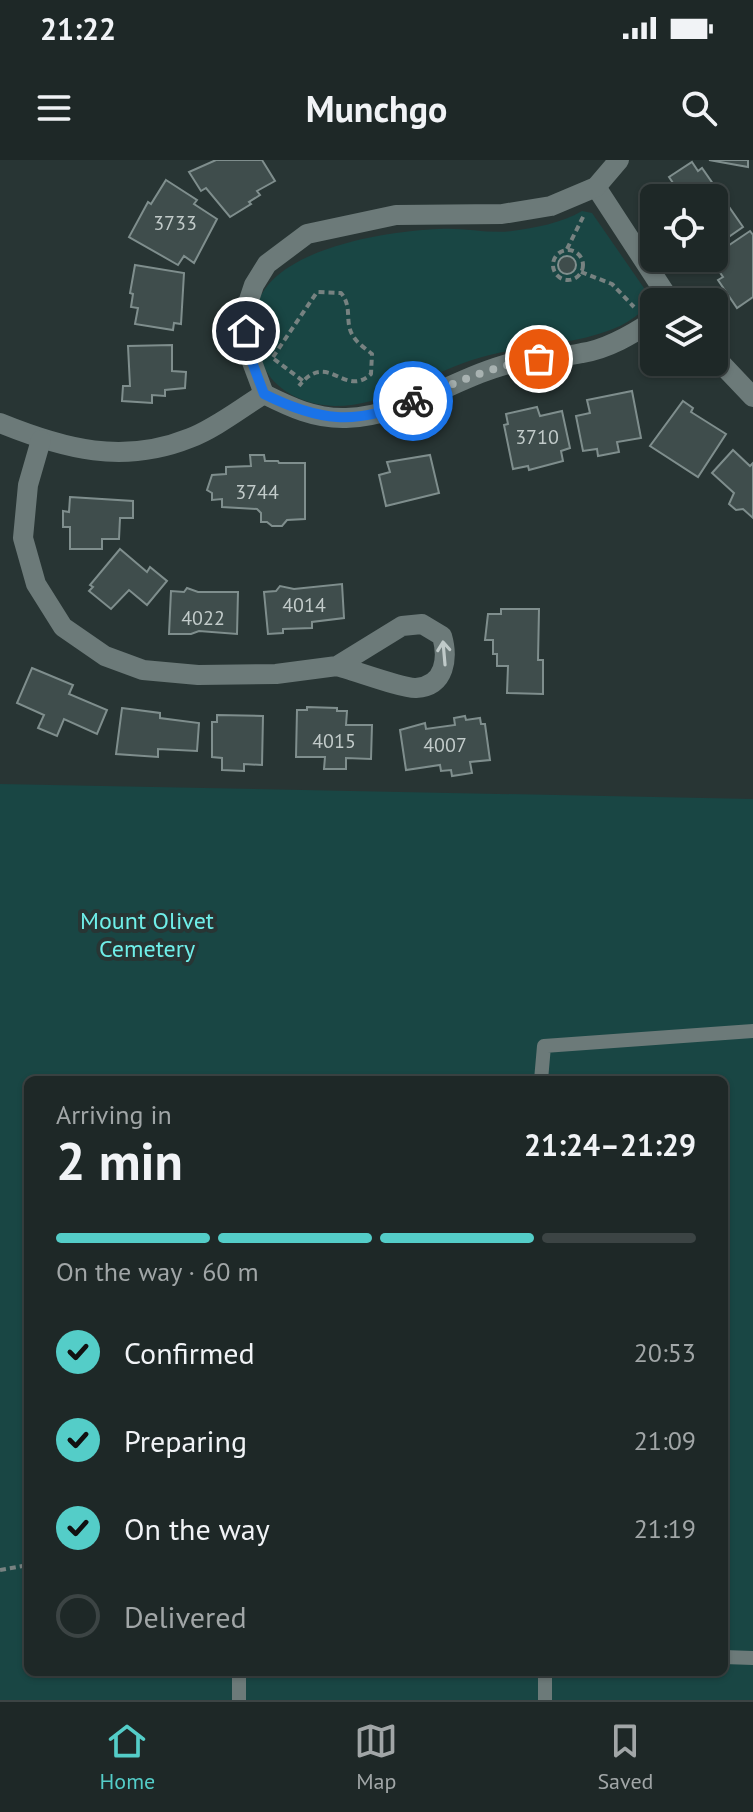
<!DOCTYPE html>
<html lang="en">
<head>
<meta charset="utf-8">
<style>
	body { margin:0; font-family:"PT Sans",sans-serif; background:#2b3433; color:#f1f3f6; height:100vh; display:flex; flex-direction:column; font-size:30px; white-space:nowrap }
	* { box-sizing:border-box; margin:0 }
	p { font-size:26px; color:#a1a6a7 }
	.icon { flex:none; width:44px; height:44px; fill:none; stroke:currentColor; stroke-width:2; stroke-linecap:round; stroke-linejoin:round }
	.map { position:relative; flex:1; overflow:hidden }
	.panel { position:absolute; left:24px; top:916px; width:704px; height:600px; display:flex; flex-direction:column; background:#1e2827; border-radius:12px; box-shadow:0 2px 6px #0004,0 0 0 2px #3c4444 }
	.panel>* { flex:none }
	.controls { position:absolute; left:640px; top:24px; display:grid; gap:16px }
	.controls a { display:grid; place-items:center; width:88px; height:88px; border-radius:12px; background:#1e2827; box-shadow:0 2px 6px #0004,0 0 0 2px #3c4444; font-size:40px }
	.pin { position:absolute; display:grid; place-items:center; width:68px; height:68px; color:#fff; margin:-34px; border:4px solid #fff; border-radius:50%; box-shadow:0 2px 8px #0007 }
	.courier { position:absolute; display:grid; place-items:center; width:80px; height:80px; margin:-40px; border:6px solid #1a73e8; border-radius:50%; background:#fff; color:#222; box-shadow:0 2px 10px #0007 }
	.overview em { font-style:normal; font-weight:700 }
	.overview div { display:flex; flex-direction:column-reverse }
	.overview { display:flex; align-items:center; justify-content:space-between; height:136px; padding:0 32px }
	h1 { font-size:52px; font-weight:700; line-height:60px }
	.bar { display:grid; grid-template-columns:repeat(4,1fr); gap:12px 8px; align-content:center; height:96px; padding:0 32px }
	.bar i { height:10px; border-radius:6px; background:#3c4444 }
	.bar .selected { background:#54cdc8 }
	.bar p { grid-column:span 4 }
	ol { padding:0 32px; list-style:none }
	li { display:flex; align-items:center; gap:24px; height:88px }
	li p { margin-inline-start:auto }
	li .icon { padding:8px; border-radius:50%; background:#54cdc8; color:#111; stroke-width:4 }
	li:last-child { color:#a1a6a7 }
	li i { width:44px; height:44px; border:4px solid #3c4444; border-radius:50% }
	.status { display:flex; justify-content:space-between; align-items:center; height:56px; padding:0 40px; background:#1e2827; direction:ltr }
	.status svg { height:22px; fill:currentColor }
	header { display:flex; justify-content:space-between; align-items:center; height:104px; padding:0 32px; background:#1e2827; font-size:36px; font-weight:700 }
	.dock { display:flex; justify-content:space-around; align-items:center; height:112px; border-top:2px solid #3c4444; background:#1e2827; font-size:22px; color:#a1a6a7 }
	.dock a { display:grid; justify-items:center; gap:4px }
	.dock .selected { color:#54cdc8 }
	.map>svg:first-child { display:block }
</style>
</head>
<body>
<div class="status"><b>21:22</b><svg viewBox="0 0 49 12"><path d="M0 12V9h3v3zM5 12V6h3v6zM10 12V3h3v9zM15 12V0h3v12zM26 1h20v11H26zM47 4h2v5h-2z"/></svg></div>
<header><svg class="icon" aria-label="menu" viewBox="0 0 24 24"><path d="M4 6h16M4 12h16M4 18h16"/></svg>Munchgo<svg class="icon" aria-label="search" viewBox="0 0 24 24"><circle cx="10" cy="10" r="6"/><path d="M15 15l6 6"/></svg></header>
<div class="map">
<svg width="753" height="1540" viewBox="0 0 753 1540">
	<rect width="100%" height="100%" fill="#283534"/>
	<g fill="#194644" fill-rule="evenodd">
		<path d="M 582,51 L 592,53 L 646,131 L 648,145 C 641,153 630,161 620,166 C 574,187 520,184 472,200 C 426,215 386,246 335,246 C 311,245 287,237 271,218 C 259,202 258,186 255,167 C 247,91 385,71 439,69 C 463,67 488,74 512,71 C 534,68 562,63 582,51 Z"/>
		<path d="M 0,624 L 753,639 L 753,1540 L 0,1540 ZM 28,920 L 724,920 L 724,1512 L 28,1512 Z"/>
	</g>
	<g fill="#3f4d4c" stroke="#7f8e8d" stroke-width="2">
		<polygon points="216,0 262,0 275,21 257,31 260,35 249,42 251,44 230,57 206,28 201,31 189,12"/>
		<polygon points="709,0 748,0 748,7"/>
		<polygon points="692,2 698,11 702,8 743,67 714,87 714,38 657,38 675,26 669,17"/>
		<polygon points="166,20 197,40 194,44 217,59 194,103 184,96 178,105 129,77 148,42 151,44"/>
		<polygon points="750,71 753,75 753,137 737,148 718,120 723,117 710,98"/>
		<circle cx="567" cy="105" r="9"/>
		<polygon points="135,105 184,113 181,164 174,163 173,170 135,164 138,148 131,147 133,134 130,133"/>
		<polygon points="172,185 172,211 186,212 185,228 165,230 165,236 152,235 152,243 122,241 123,226 130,226 128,186"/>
		<polygon points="632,231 641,278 617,282 619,292 598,296 597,289 583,291 576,256 590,253 587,240"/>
		<polygon points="683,241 693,248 691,252 726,274 698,317 650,286"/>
		<polygon points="537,247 540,256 562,251 570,288 561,291 563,301 529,310 528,306 513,309 504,265 508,264 506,254"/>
		<polygon points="733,290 750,306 753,303 753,358 743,349 736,350 729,344 734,333 712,313"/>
		<polygon points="250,295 264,295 265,301 278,301 279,303 305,303 305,359 287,360 282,366 272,366 267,362 261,362 261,353 257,349 222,347 222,339 212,340 212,333 207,330 212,315 226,314 226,307 251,306"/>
		<polygon points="430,295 439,333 386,346 379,315 390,312 387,302"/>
		<polygon points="70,337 133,341 133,358 120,358 119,379 102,379 102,389 70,389 70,367 63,367 63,351 69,352"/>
		<polygon points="120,389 147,412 150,407 167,421 147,445 129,430 111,449 89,431 93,427 90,425"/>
		<polygon points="342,424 344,458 312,462 312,468 283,469 283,473 268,474 264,432 276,431 280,426 294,429"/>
		<polygon points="187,428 198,432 238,432 237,474 199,471 191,474 169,474 171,431 184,432"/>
		<polygon points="501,449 539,449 538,500 543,500 543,534 507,533 508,506 497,506 497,494 493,494 493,480 485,480 488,454 501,454"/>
		<polygon points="32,508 73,525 69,534 107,550 97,574 64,559 57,576 38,568 44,555 17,543"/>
		<polygon points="307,547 337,548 337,551 347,551 346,565 372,565 371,599 346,598 346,609 324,609 325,597 296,597 297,550 307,550"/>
		<polygon points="122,548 160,553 160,558 199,563 197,591 158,589 158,597 116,594"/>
		<polygon points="217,555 263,556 262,605 244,604 244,611 222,610 222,598 212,597 212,562 217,562"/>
		<polygon points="465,556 466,560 480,558 481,564 485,564 490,600 470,602 472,613 452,616 451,610 441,611 440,605 406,610 400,570 425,563 426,569 455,565 454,558"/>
	</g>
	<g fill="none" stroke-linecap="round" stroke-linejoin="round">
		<g stroke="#778281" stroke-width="4" stroke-dasharray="6 4" stroke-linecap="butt">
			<polyline points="567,89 584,55"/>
			<circle cx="568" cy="105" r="15"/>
			<polyline points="581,112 612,124 634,147"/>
			<path d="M 273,197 L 317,132 L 341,133 C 353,147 344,162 353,176 C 357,183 366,189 372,194 L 371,214 C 344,239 328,189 299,226"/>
			<polyline points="274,199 303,221"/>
			<polyline points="0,1410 28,1405"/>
		</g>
		<g stroke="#6c7a79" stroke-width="14">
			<polyline points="541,920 544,886 753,871"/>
			<polyline points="724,1497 753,1498"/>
			<polyline points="545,1512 545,1540"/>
			<polyline points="239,1540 239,1512"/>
		</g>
		<g stroke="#6c7a79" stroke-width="20">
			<polyline points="596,27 671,142"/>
			<polyline points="714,196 753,237"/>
			<polyline points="264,234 252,202 246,171 247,146 254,125 267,104 307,74 396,55 502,54 551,46 596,27 619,0"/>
			<path d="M 264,234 C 290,247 315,259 346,258 C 406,256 457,216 515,202 C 537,197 560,198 582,193 C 608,189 633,174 654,160"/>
			<path d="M 0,263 C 64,289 123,305 190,278 C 216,268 241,248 264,234"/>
			<path d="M 41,280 L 28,325 L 23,378 L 36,424 L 63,467 L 105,496 L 143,510 L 198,515 L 276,514 L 337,506 L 402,466 L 422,464 L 442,476 C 448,497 446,526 416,528 C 404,529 353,510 337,506"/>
		</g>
	</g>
	<defs><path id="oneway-shaft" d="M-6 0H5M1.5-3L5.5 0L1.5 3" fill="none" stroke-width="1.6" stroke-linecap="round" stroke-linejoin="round" transform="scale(2)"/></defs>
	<use stroke="#c0cac9" href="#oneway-shaft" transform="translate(444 493) rotate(-95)"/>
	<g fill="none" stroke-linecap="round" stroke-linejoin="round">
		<path stroke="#a8b2b1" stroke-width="8" stroke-dasharray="0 14.4" d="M 413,241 C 454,223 494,205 539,199"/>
		<path stroke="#1a73e8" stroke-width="10" d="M 246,171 L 252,202 L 264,234 C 318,261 355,266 413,241"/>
	</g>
	<g text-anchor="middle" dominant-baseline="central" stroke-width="8" stroke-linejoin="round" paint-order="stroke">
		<g font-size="20" fill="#c2cbca">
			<text x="175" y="63">3733</text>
			<text x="537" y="277">3710</text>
			<text x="257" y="332">3744</text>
			<text x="304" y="445">4014</text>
			<text x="203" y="458">4022</text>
			<text x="334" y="581">4015</text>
			<text x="445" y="585">4007</text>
		</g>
		<g font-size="24" fill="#6fefe9" stroke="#283534">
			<text x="147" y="760">Mount Olivet<tspan x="147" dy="28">Cemetery</tspan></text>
		</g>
	</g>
</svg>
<div class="controls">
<a><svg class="icon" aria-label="locate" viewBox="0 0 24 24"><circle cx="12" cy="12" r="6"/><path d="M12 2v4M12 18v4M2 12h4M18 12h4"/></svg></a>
<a><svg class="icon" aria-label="layers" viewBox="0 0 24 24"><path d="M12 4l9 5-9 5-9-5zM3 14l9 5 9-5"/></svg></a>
</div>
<div class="pin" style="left:539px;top:199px;background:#ea580c"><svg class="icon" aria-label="bag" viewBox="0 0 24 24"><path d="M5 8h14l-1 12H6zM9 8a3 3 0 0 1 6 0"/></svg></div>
<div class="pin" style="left:246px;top:171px;background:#1f2937"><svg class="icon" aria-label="home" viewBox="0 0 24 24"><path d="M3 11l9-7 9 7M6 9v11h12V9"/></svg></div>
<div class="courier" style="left:413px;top:241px"><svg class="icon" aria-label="bike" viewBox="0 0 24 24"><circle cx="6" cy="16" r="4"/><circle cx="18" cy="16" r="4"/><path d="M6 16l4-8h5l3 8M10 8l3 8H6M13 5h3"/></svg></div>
<section class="panel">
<div class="overview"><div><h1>2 min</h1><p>Arriving in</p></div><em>21:24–21:29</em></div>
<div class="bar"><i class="selected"></i><i class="selected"></i><i class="selected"></i><i></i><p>On the way · 60 m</p></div>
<ol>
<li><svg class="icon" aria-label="check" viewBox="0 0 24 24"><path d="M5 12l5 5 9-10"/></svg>Confirmed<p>20:53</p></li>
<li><svg class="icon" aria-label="check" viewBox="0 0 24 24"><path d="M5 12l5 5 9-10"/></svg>Preparing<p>21:09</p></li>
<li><svg class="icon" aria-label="check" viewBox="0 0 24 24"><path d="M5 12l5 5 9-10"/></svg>On the way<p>21:19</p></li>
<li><i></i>Delivered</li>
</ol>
</section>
</div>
<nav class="dock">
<a class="selected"><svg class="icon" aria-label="home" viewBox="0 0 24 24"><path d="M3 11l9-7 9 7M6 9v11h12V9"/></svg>Home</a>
<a><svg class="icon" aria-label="map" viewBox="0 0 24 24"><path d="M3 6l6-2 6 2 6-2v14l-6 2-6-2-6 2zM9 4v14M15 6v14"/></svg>Map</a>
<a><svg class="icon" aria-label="saved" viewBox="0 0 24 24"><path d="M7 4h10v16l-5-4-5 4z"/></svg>Saved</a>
</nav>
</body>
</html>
